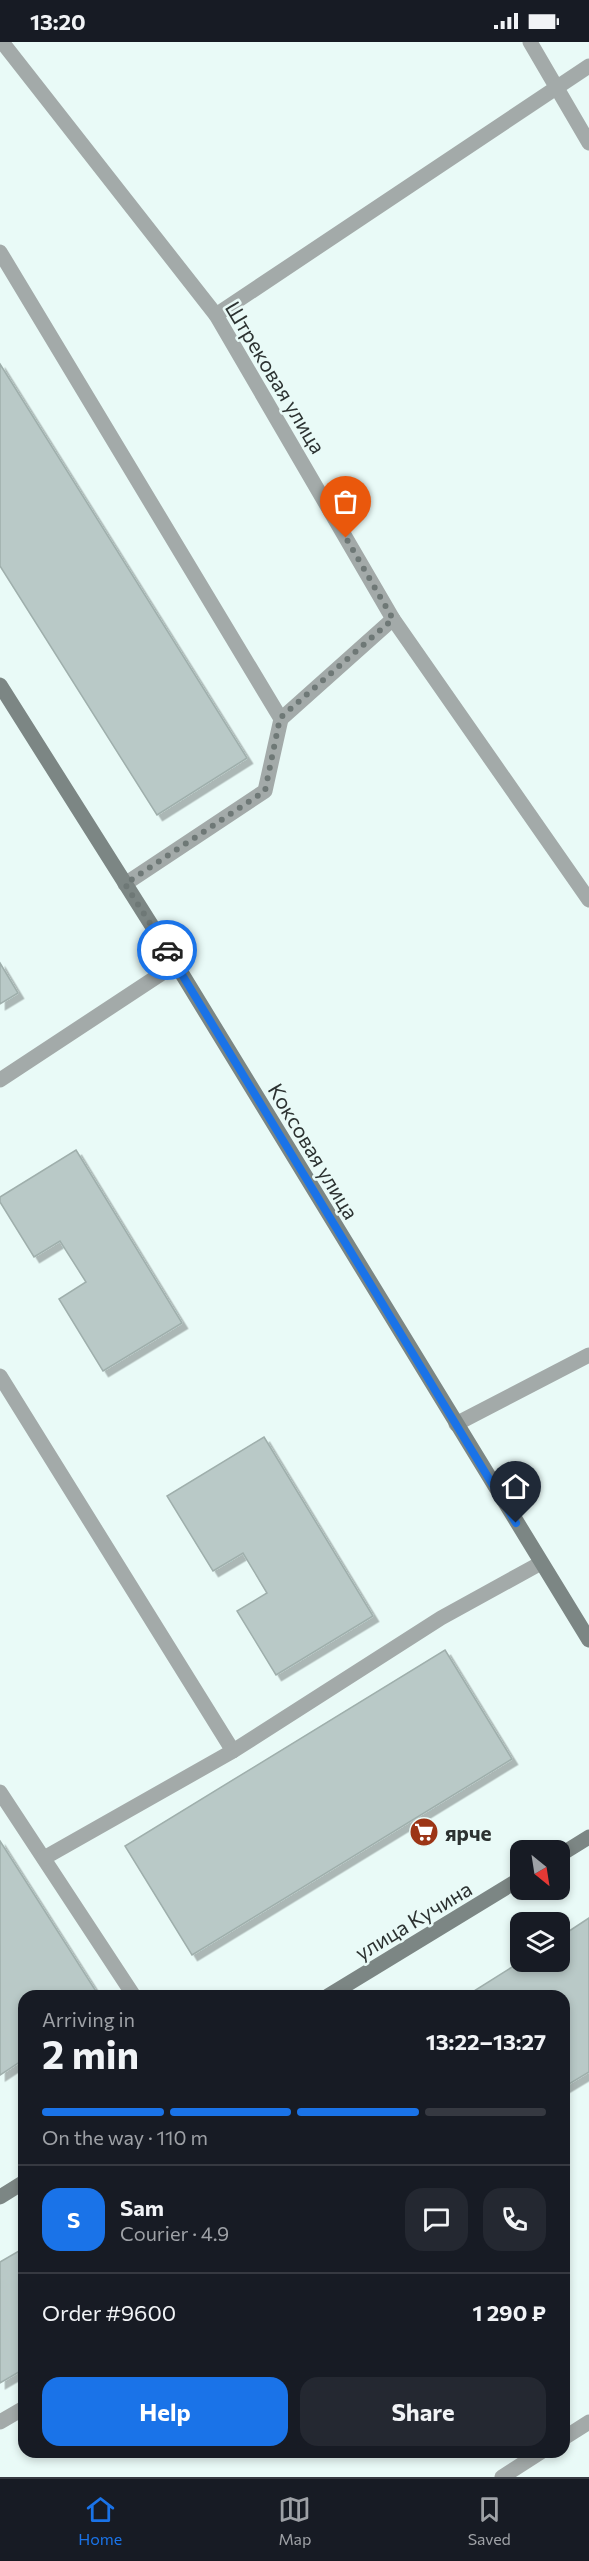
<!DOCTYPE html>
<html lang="en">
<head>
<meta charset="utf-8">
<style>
	body { margin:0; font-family:Commissioner,sans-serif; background:#242831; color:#f1f3f6; height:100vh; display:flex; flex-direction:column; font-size:22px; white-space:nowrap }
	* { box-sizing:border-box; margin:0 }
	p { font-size:20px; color:#9ea1a6 }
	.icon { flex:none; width:33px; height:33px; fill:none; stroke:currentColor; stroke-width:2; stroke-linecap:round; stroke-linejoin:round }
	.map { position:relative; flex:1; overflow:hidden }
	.panel { position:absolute; left:18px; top:1948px; width:552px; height:468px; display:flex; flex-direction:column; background:#171b24; border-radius:18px; box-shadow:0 3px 9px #0003 }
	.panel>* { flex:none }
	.needle { width:39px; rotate:150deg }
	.tools { position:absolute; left:510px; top:1798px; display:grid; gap:12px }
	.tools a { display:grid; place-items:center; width:60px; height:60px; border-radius:12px; background:#171b24; box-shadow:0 3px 9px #0003; font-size:30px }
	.pin { position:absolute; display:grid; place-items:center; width:51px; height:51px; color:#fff; margin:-62px -26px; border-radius:50% 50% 50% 0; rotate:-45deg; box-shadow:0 0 6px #0007 }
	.pin .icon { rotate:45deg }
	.courier { position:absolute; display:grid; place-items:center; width:60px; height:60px; margin:-30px; border:4px solid #1a73e8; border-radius:50%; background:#fff; color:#222; box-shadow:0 2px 8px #0007 }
	.headline em { font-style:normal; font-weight:700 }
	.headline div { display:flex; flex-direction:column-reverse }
	.headline { display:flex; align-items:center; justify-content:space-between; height:102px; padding:0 24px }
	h1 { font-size:39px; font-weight:700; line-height:45px }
	.bar { display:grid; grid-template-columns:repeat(4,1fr); gap:9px 6px; align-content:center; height:72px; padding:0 24px }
	.bar i { height:8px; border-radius:4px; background:#363941 }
	.bar .selected { background:#1a73e8 }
	.bar p { grid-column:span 4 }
	.line { display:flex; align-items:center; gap:15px; padding:0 24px; border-top:2px solid #363941 }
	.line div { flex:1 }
	.round { display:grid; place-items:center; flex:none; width:63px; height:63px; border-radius:18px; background:#242831 }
	.button { display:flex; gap:12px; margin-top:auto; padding:12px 24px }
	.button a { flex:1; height:69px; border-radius:18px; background:#1a73e8; color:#fff; font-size:24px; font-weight:700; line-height:69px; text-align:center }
	.button a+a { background:#242831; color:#f1f3f6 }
	.status { display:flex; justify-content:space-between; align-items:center; height:42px; padding:0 30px; background:#171b24; direction:ltr }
	.status svg { height:16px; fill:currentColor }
	.tab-bar { display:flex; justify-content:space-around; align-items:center; height:84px; border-top:2px solid #363941; background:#171b24; font-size:16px; color:#9ea1a6 }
	.tab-bar a { display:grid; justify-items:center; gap:3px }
	.tab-bar .selected { color:#1a73e8 }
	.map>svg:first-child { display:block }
</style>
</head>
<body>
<div class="status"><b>13:20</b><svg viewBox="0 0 49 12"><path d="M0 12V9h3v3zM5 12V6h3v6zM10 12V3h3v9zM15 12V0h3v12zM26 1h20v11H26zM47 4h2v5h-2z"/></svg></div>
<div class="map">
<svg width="589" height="2435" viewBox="0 0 589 2435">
	<defs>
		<filter id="shadow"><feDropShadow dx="5.5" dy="5.5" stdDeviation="0" flood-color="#0004"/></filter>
	</defs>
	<rect width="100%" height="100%" fill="#e9faf7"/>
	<g fill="#b9c9c7" stroke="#9fafac" stroke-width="1.5" filter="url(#shadow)">
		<polygon points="0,322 247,716 157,773 0,524"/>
		<polygon points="0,921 18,951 0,962"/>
		<polygon points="76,1108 182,1281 103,1329 59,1257 86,1240 60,1199 34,1215 0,1160 0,1155"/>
		<polygon points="264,1395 373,1574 276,1633 237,1569 267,1551 243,1511 213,1529 167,1454"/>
		<polygon points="445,1608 512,1717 192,1913 125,1804"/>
		<polygon points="0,1799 99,1954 24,1954 24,2017 0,2033"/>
		<polygon points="589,1876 589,2030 564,2045 564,1954 466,1954 520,1920 560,1920 560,1895"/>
		<polygon points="24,2206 24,2327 0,2341 0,2220"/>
	</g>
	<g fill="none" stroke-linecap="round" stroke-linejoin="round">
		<g stroke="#a3aaa9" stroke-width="15">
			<polyline points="0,210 281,677 393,577"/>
			<polyline points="125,842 265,749 281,677"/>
			<polyline points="0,1038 176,922"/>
			<polyline points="0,1334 233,1709"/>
			<polyline points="0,1750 134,1954"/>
			<polyline points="44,1816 233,1709 441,1576 541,1521"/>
			<polyline points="0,2380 24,2366"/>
		</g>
		<g stroke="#a3aaa9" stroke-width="15">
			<polyline points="2,0 216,273 393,577 589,858"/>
			<polyline points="530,0 589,101"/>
			<polyline points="216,273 589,24"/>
			<polyline points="456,1382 589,1313"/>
			<polyline points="564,2396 589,2380"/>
			<polyline points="502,2435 541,2410"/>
		</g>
		<g stroke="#7c8684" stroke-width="15">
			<polyline points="0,643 176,922 589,1598"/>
			<polyline points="560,1813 589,1795"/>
			<polyline points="328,1954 520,1837"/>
			<polyline points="0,2155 24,2140"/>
		</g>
	</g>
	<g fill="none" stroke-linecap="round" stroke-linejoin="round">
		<polyline stroke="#6e7876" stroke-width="6" stroke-dasharray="0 10.8" points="167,908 125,842 265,749 280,676 393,577 346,496"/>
		<polyline stroke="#1a73e8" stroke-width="8" points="167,908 516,1481"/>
	</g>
	<defs>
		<g id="supermarket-disc" transform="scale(1.5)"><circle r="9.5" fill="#9c3516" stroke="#e9faf7"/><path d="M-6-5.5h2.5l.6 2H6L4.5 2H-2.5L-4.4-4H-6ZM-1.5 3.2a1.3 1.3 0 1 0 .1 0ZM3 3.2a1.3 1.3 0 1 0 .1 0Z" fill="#fff"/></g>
	</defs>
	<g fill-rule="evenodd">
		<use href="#supermarket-disc" x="424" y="1790"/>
	</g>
	<g text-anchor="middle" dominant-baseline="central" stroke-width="5" stroke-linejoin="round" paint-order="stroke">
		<g font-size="21" fill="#2c3231" stroke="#e9faf7">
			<text transform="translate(276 335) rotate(59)">Штрековая улица</text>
			<text transform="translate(314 1109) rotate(59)">Коксовая улица</text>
			<text transform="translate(413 1878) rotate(-31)">улица Кучина</text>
		</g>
		<g font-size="21" font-weight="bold" fill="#2c3231" stroke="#e9faf7" text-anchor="start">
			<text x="445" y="1790">ярче</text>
		</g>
	</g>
</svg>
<div class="tools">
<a><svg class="needle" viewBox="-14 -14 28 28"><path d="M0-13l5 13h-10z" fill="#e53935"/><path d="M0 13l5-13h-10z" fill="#9ea1a6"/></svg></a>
<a><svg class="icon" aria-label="layers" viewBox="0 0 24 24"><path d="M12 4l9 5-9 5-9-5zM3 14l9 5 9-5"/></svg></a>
</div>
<div class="pin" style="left:346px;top:496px;background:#ea580c"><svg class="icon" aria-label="bag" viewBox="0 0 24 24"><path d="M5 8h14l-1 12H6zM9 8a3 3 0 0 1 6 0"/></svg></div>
<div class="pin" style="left:516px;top:1481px;background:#1f2937"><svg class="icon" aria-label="home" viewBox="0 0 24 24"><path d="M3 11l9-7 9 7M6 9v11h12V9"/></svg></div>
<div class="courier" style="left:167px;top:908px"><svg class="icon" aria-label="car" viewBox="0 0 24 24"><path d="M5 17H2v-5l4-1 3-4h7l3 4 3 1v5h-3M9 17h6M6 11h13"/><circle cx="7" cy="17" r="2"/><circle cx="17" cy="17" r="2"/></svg></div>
<section class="panel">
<div class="headline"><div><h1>2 min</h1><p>Arriving in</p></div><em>13:22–13:27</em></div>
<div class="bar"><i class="selected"></i><i class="selected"></i><i class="selected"></i><i></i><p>On the way · 110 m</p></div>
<div class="line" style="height:108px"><b class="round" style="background:#1a73e8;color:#fff">S</b><div><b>Sam</b><p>Courier · 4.9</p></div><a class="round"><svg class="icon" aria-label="chat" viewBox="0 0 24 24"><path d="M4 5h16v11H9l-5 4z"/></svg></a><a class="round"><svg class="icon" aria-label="phone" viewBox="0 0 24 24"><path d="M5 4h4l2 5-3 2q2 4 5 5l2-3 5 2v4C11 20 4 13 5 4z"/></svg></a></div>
<div class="line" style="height:78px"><div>Order #9600</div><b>1 290 ₽</b></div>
<div class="button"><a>Help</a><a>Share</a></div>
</section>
</div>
<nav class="tab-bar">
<a class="selected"><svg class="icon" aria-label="home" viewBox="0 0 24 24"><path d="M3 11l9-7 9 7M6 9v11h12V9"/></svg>Home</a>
<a><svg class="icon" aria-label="map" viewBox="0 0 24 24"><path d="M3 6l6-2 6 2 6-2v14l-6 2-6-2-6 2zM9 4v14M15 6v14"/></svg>Map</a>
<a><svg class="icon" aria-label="saved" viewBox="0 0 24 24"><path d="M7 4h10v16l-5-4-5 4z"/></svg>Saved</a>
</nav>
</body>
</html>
